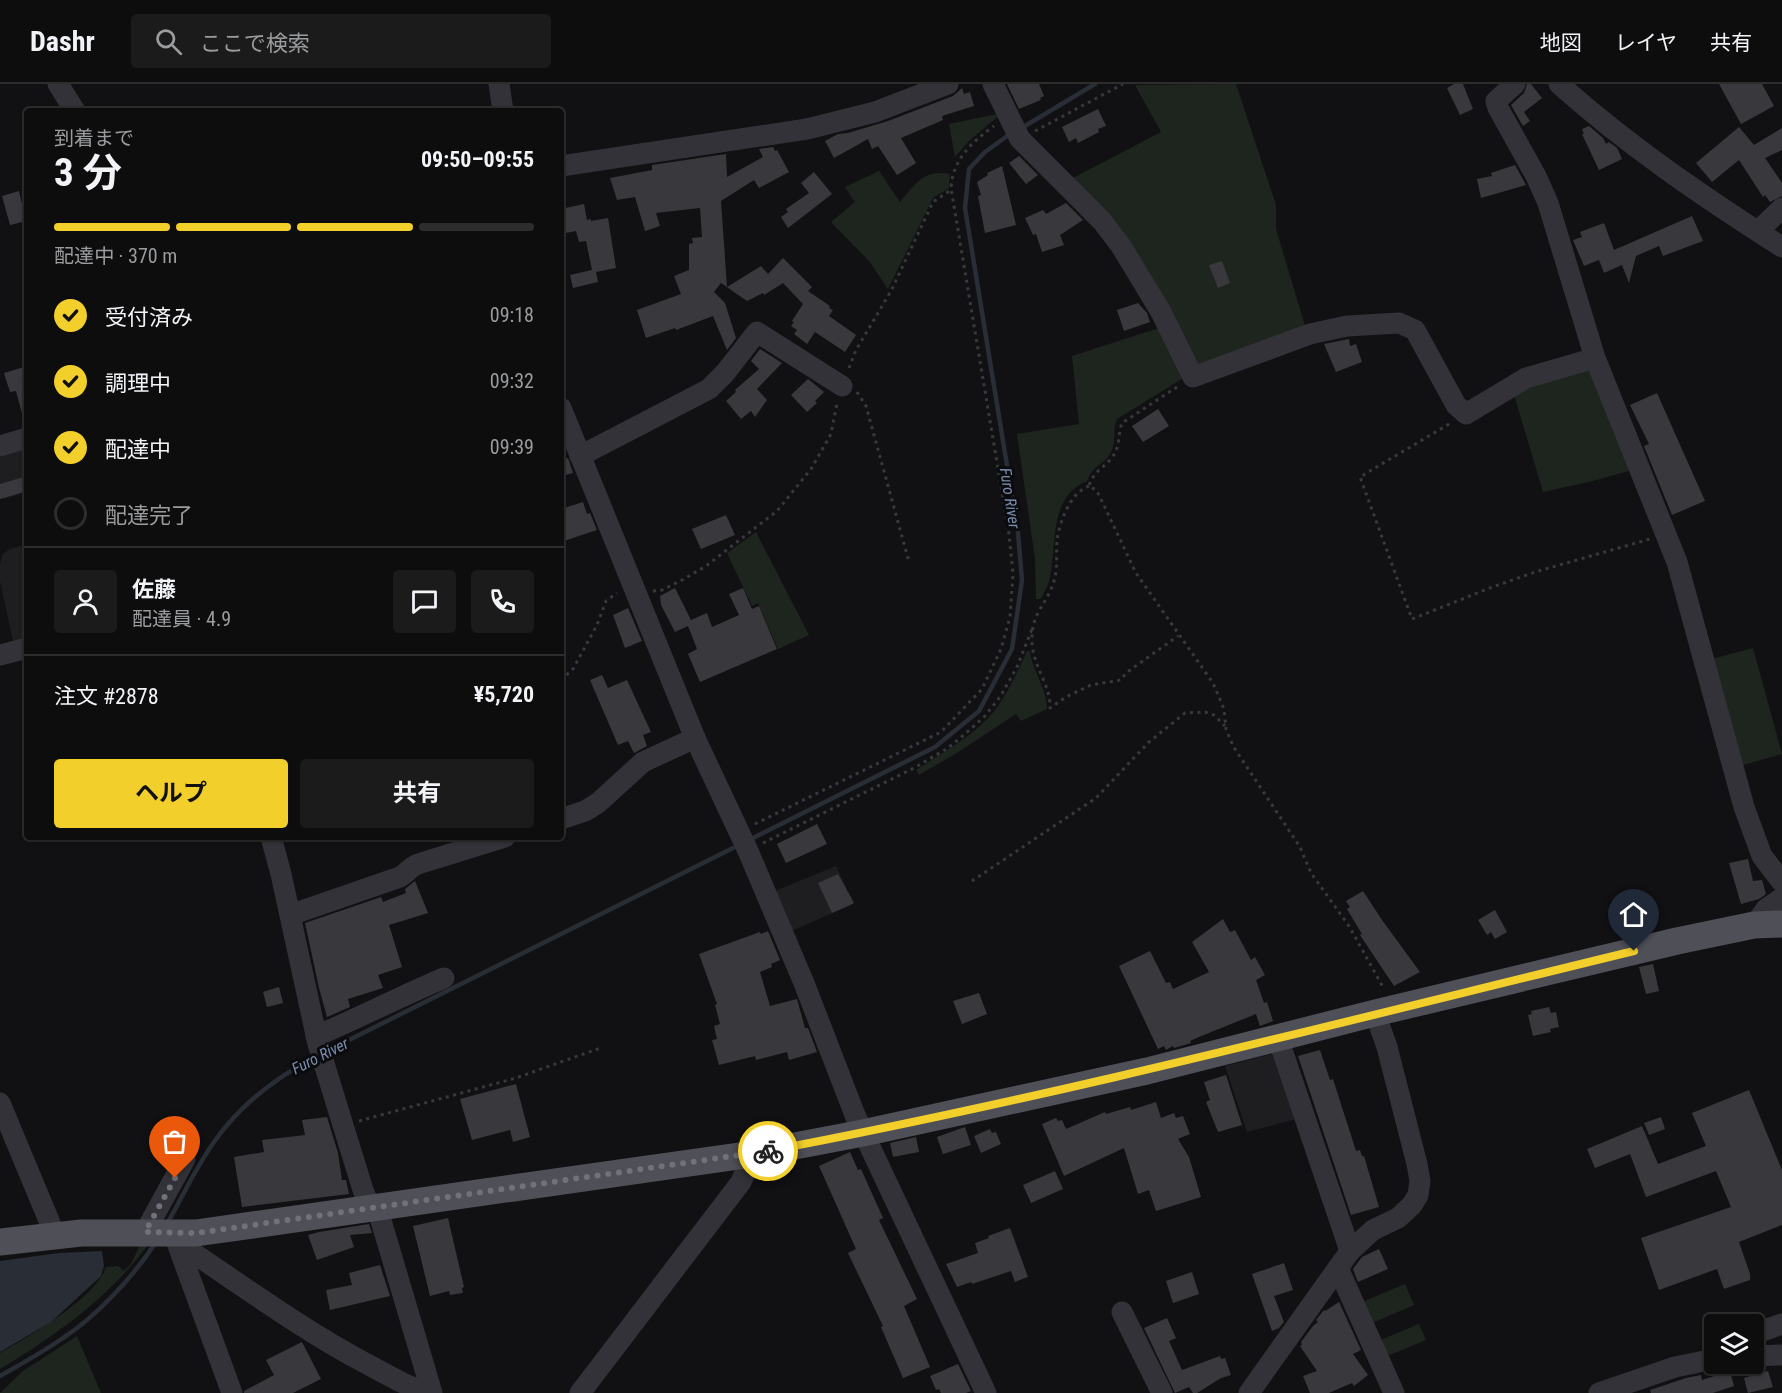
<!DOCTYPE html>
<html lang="ja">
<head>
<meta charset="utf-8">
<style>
	body { margin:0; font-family:"Roboto Condensed","Noto Sans JP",sans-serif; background:#1b1b1c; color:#f1f3f6; height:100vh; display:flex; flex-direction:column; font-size:22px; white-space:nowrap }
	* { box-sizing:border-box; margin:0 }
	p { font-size:20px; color:#9a9c9e }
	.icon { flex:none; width:33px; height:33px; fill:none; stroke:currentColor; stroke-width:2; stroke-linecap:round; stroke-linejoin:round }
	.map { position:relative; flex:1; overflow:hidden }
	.side { position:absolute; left:24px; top:24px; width:540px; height:732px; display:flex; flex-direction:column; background:#0d0d0e; border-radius:6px; box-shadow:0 2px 4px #0004,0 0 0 2px #2d2d2e }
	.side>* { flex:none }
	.fabs { position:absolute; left:1704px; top:1230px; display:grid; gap:12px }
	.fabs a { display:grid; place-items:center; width:60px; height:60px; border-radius:6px; background:#0d0d0e; box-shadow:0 2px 4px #0004,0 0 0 2px #2d2d2e; font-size:30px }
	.pin { position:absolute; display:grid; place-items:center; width:51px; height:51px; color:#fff; margin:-62px -26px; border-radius:50% 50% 50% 0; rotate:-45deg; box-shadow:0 0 6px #0007 }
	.pin .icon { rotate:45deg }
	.courier { position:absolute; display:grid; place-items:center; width:60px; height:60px; margin:-30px; border:4px solid #f2cf2a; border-radius:50%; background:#fff; color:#222; box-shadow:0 2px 8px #0007 }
	.head em { font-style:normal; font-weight:700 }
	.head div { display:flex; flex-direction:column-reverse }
	.head { display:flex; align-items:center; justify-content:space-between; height:102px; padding:0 30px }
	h1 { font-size:39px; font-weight:700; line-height:45px }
	.bar { display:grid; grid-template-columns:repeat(4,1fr); gap:9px 6px; align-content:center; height:72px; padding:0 30px }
	.bar i { height:8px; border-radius:4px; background:#2d2d2e }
	.bar .active { background:#f2cf2a }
	.bar p { grid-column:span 4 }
	.line { display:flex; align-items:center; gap:15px; padding:0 30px; border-top:2px solid #2d2d2e }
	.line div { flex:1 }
	.round { display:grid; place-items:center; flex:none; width:63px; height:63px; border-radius:6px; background:#1b1b1c }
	ol { padding:0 30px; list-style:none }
	li { display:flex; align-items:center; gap:18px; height:66px }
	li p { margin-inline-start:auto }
	li .icon { padding:6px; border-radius:50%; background:#f2cf2a; color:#111; stroke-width:4 }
	li:last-child { color:#9a9c9e }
	li i { width:33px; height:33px; border:3px solid #2d2d2e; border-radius:50% }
	.cta { display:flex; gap:12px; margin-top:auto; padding:12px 30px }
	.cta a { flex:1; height:69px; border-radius:6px; background:#f2cf2a; color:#111; font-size:24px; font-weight:700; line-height:69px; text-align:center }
	.cta a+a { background:#1b1b1c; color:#f1f3f6 }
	header { display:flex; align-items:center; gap:36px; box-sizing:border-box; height:84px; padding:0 30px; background:#0d0d0e; border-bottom:2px solid #2d2d2e }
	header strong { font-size:28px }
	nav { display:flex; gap:33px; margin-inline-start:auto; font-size:21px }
	.search { width:420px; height:54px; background:#1b1b1c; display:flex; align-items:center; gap:15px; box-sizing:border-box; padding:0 21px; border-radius:6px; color:#9a9c9e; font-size:22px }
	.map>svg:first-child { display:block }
</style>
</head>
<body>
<header>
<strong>Dashr</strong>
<div class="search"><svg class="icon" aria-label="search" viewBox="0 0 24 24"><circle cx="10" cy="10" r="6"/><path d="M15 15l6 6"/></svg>ここで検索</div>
<nav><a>地図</a><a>レイヤ</a><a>共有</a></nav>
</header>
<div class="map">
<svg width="1782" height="1309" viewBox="0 0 1782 1309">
	<rect width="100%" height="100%" fill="#111113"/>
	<g fill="#1e1d20">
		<polygon points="27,361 27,408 4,415 0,409 0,369"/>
		<polygon points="27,460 27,553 13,557 0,497 0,481 2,471 10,465"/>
		<polygon points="836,782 854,820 791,847 775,807"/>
		<polygon points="1276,969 1301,1034 1247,1048 1225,982"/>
	</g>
	<g fill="#1e251f">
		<polygon points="1236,0 1276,121 1276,145 1305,242 1204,282 1194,281 1071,95 1161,48 1135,1"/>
		<polygon points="1002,29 969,57 955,73 949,40"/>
		<path d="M 879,87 L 900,118 C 916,100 923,85 950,90 L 949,104 L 933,114 L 888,205 L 869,177 L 831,138 L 855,118 L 845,103 Z"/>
		<path d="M 1165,242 L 1185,293 L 1117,335 C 1112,346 1117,357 1111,368 C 1104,382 1093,380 1087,397 C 1048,413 1057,461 1050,493 C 1049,501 1044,508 1041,515 L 1036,515 L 1035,475 L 1017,350 L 1079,340 L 1072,272 Z"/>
		<polygon points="1591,280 1635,385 1593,397 1543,408 1512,304"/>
		<polygon points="756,448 809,551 778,565 758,519 752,522 727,469"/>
		<polygon points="1753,564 1782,670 1736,683 1708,576"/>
		<path d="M 1027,567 L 1030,567 C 1032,587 1047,604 1047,625 L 1021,637 L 1016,630 L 960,667 L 919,691 L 916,686 C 942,669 970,654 991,631 C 1004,617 1019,585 1027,567 Z"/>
		<path d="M 150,1158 C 111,1212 57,1251 0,1285 L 0,1269 C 28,1253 96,1214 106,1183 L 118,1182 L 124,1187 L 131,1180 L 141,1159 Z"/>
		<polygon points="1405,1200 1414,1221 1370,1240 1360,1219"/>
		<polygon points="1419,1240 1426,1256 1385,1273 1378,1257"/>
		<polygon points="77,1252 101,1309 0,1309 23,1287"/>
	</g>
	<polygon fill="#282d36" points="102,1167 104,1182 101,1192 51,1238 0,1268 0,1177 59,1169"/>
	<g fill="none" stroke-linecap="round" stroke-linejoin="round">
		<g stroke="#282d36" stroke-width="4.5">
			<polyline points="1020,45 1095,0"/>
			<polyline points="751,755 935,663 979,627 1012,565 1022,496 1018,449 965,124 969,85 985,68 1010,50"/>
			<polyline points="327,967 733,764"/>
			<path d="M 168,1138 C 183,1112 196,1083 214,1058 C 240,1021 275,994 315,973"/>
			<path d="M 0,1292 C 21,1280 43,1268 63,1254 C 97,1232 134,1192 156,1158"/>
		</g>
	</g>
	<g fill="#39393d">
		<polygon points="1007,0 1039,0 1044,12 1040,14 1041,16 1019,25"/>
		<polygon points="1454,0 1463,0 1473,25 1460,31 1447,4"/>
		<polygon points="1527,0 1531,0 1542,14 1524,28 1530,37 1523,42 1511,21 1524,9"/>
		<polygon points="1719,0 1762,0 1774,22 1741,40"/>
		<polygon points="962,4 964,10 970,8 974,22 942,32 943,36 901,54 916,79 897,91 878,62 872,65 868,55 834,74 825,57 838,50 848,49 888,37 953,12"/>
		<polygon points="1098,25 1106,42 1098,45 1099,48 1078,59 1076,54 1069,58 1062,43"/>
		<polygon points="1589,42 1603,54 1606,60 1609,58 1617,64 1622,75 1599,86 1582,50 1584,50 1582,45"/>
		<polygon points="1739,43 1754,61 1782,44 1782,66 1765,74 1782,99 1782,112 1770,118 1765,111 1763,113 1739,76 1712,98 1696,79"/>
		<polygon points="773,63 775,67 777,66 789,88 759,104 754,96 721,117 727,203 761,182 768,190 783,174 812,203 808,207 830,222 829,224 833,226 829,232 856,251 845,268 815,248 807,260 794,250 797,246 791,242 794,238 792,237 803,220 783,199 764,211 763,209 747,217 721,199 714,208 725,219 736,254 727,266 713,232 676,246 675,244 646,254 637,226 681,210 674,192 689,186 689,160 693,159 692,154 702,153 700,124 656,129 660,142 645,147 635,113 617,116 610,94 652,86 652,81 726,70 727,93 763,73 759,65"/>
		<polygon points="1019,72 1038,91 1026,100 1009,79"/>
		<polygon points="1515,81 1526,101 1481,114 1477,95 1492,92 1491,89"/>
		<polygon points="1002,82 1016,141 985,149 978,112 981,111 977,98 988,91 987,89"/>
		<polygon points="814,88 832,110 788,144 781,133 788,128 786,125 809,109 801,99"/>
		<polygon points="19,107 22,120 27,119 27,137 10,141 2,112"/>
		<polygon points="1066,119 1083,136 1060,151 1064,161 1042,168 1036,150 1033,151 1025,134 1043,126 1046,130"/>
		<polygon points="584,120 587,136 591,135 591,137 608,134 616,184 596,188 598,198 573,204 570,191 592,186 586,157 579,158 576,147 561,150 561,125"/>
		<polygon points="1692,132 1703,157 1663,172 1659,162 1636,172 1629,199 1622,181 1604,189 1599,176 1584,182 1573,156 1582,153 1580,148 1604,139 1614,166"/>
		<polygon points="1222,177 1230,199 1218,204 1209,181"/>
		<polygon points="1138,219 1147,229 1150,238 1124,247 1117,226"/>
		<polygon points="1349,255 1350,262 1356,260 1362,278 1336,288 1324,260"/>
		<polygon points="760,265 782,279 757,305 767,316 755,333 751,327 741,335 726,317 736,308 735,306 759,285 751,277"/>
		<polygon points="27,282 27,332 23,333 16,307 10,308 4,289"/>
		<polygon points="808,295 824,308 815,317 817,319 807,328 791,311"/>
		<polygon points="1657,309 1705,417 1672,431 1644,362 1649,360 1630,321"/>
		<polygon points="1158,325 1169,342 1143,358 1132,342"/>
		<polygon points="568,374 573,389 561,392 561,376"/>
		<polygon points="27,392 27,407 0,415 0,400"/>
		<polygon points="583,418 587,430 590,429 597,446 561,458 561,425"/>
		<polygon points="726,431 735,451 701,465 692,445"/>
		<polygon points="675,504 691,536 707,529 712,543 739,531 729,510 743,504 752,525 759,522 777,565 700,598 688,570 697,565 688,542 675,548 661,521 660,512"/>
		<polygon points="628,524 642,557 625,564 613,531"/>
		<polygon points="602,591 608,604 627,596 651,648 643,651 647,662 634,669 628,657 618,661 590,596"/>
		<polygon points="817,740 827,760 786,779 777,760"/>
		<polygon points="1748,775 1753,797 1762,796 1766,810 1759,815 1741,820 1729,779"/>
		<polygon points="838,790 854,819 832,829 818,799"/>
		<polygon points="415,797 428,829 389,841 402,883 378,891 383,904 348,915 350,923 327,933 319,904 305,839 381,813 383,818 406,809 405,805"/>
		<polygon points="1363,807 1382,836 1420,888 1394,902 1360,851 1362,850 1347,825 1350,823 1346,817"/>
		<polygon points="1495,826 1507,848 1495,855 1491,848 1487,851 1478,836"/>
		<polygon points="1223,835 1230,848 1235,846 1251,876 1255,873 1265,891 1256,896 1264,919 1267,918 1273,937 1260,942 1256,930 1199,953 1190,957 1191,959 1174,964 1173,962 1166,966 1164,962 1158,965 1119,882 1150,867 1166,899 1170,898 1173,905 1209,888 1192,858"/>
		<polygon points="768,847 780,876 771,880 772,883 760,888 770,922 797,915 805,944 808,944 817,968 789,976 787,968 756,976 755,972 719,981 712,956 717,955 714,942 720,940 715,921 717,920 699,870 760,848 761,850"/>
		<polygon points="1653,880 1659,907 1646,910 1639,883"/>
		<polygon points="279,903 283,919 267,923 263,908"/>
		<polygon points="979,909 987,930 962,940 953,917"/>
		<polygon points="1549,923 1551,929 1556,928 1559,943 1550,945 1551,948 1533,952 1528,931 1532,930 1531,927"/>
		<polygon points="1320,966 1330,996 1333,995 1356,1067 1360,1066 1362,1072 1364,1072 1379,1123 1351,1131 1298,972"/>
		<polygon points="1226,991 1242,1041 1218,1048 1206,1018 1210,1016 1204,998"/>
		<polygon points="516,1000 530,1053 513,1058 510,1046 472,1056 460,1015"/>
		<polygon points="1749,1006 1782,1086 1782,1141 1739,1158 1750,1190 1750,1196 1724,1205 1717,1185 1659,1206 1641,1154 1731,1123 1716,1087 1646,1113 1630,1070 1595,1084 1587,1065 1642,1042 1658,1080 1706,1062 1692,1029"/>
		<polygon points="1156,1018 1161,1034 1174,1029 1176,1034 1183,1032 1190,1050 1178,1055 1189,1073 1201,1113 1156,1127 1149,1106 1138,1110 1124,1064 1064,1092 1042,1040 1056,1034 1058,1037 1062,1036 1066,1045 1105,1028 1106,1030 1130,1023 1131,1026"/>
		<polygon points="327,1033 338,1069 342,1096 346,1096 349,1110 242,1123 234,1073 264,1068 262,1056 305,1051 302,1036"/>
		<polygon points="1661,1033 1665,1045 1649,1051 1644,1039"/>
		<polygon points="965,1043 971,1061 943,1070 937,1053"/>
		<polygon points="990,1045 992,1049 996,1048 1001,1060 981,1069 974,1052"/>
		<polygon points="916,1053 919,1068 893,1073 890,1059"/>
		<polygon points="850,1068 858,1086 861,1085 883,1134 879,1136 917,1215 904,1222 930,1283 903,1294 881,1243 883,1242 848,1169 856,1165 819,1082"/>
		<polygon points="1055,1087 1063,1105 1031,1119 1023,1101"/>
		<polygon points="448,1134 464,1203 462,1204 463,1209 450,1211 449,1207 430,1212 413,1142"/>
		<polygon points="369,1140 372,1149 350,1151 354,1163 317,1176 308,1151 319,1148"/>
		<polygon points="1010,1144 1028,1193 1015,1198 1011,1187 972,1200 971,1198 957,1203 946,1180 978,1169 975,1159 989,1154 988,1152"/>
		<polygon points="1379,1165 1388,1185 1358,1198 1353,1185 1362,1173"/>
		<polygon points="1284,1179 1293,1206 1274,1212 1284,1238 1279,1244 1272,1247 1252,1190"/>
		<polygon points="380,1181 390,1212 330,1226 326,1206 352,1201 349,1189"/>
		<polygon points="1192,1188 1199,1210 1173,1219 1166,1197"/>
		<polygon points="1339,1218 1361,1266 1353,1270 1368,1291 1354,1302 1352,1299 1329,1309 1310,1309 1303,1292 1317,1287 1300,1262 1302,1261 1301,1258 1313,1242 1318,1238 1316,1236 1324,1226 1325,1227"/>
		<polygon points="1167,1234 1176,1254 1169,1257 1182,1286 1220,1272 1221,1275 1225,1274 1231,1291 1221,1294 1197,1309 1193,1309 1189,1303 1175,1309 1144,1244"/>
		<polygon points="302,1258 321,1295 293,1309 244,1309 244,1307 274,1291 266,1276"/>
		<polygon points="958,1280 971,1307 966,1309 941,1309 939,1305 936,1306 930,1292"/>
		<polygon points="1730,1287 1734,1302 1713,1309 1651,1309 1650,1306 1686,1294 1701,1291 1702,1296"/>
		<polygon points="1768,1287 1773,1303 1748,1309 1744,1294"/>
	</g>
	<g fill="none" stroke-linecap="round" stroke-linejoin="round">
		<g stroke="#38393f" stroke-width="3" stroke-dasharray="3 4.5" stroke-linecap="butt">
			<polyline points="1035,47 1123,0"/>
			<polyline points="849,284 856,266 891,207 933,118 951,106"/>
			<path d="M 1177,303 L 1122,339 C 1118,349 1120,363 1113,372 C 1105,384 1093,387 1089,402 L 1096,406 L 1099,411 L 1136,489 L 1213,599 L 1224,625 L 1226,645 L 1233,662 L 1300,763 L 1311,789 L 1349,842 L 1384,905"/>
			<polyline points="857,308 866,322 909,478"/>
			<polyline points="1449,340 1360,393 1412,535 1490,504 1535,488 1650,455"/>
			<path d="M 1089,402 C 1070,409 1060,437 1057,456 C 1056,469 1058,484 1054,497 C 1047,521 1031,528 1032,557 C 1032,581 1051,601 1050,624 L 1066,613 L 1091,601 L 1121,596 L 1126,589 L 1178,552"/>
			<polyline points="653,507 662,506 682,496 706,482 777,427 811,385 831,350 837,319"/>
			<polyline points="561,596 573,585 597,541 606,517 617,509"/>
			<path d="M 755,740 L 941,648 L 982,605 L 1001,565 L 1010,533 L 1013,490 L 1009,450 L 951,104 C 953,75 972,58 994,42"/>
			<polyline points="763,759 914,684 948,664 965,650 985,632 1000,613 1017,583 1032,545"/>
			<polyline points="972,797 1096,714 1149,658 1185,629 1205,628 1214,631 1225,642"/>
			<polyline points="359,1037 516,994 603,963"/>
		</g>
		<g stroke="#323238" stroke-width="21">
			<polyline points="58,0 75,27"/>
			<polyline points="499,0 503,27"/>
			<polyline points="993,0 1020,55 1102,137 1121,162 1161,228 1193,293 1310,250 1347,242 1399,239 1415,246 1456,321 1466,330 1526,294 1595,274"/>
			<polyline points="1515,0 1496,17 1498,24 1536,92 1548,119 1595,274 1677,478 1744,723 1762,772 1782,798"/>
			<path d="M 1559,0 C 1627,61 1705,114 1782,163"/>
			<polyline points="561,82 807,45 875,28 948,0"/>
			<polyline points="1758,147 1782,124"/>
			<polyline points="561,324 695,654 748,767 804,899 855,1031 986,1309"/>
			<polyline points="0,362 27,354"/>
			<polyline points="580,372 709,305 725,289 757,248 842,302"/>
			<polyline points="0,571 27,564"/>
			<polyline points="561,735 585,727 598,719 643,678 695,654"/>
			<polyline points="271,753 281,790 318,960 363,1106 370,1123"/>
			<path d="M 290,831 L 400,793 C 407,789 410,783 418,780 L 505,753"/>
			<polyline points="1754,841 1766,825 1782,814"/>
			<path d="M 316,952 C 359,934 401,912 444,894"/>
			<polyline points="1278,954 1350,1167"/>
			<polyline points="0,1019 55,1151"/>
			<polyline points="377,1123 432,1309"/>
			<polyline points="145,1148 185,1075"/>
			<polyline points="176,1156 232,1309"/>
			<path d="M 177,1158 C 240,1200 301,1245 367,1280 C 388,1291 407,1303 430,1309"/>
			<polyline points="1338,1184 1394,1309"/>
			<polyline points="1122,1228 1162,1309"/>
			<polyline points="1754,1250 1782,1240"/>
			<polyline points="1754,1272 1782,1271"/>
			<polyline points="580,1309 741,1098 753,1070"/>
			<polyline points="1249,1309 1350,1167 1373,1146 1398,1134 1412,1121 1418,1111 1420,1097 1417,1080 1387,963 1375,929"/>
			<polyline points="1599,1309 1675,1283 1714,1275"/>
		</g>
		<polyline stroke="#4e4f57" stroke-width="27" points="0,1158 81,1149 196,1149 753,1070 863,1049 1147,987 1375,929 1677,857 1754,841 1782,840"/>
	</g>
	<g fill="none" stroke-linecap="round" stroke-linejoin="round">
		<polyline stroke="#6f717b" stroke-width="6" stroke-dasharray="0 10.8" points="175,1094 145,1148 196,1149 232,1144 768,1067"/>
		<path stroke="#f2cf2a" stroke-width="8" d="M 768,1067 C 1059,1012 1346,937 1634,867"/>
	</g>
	<g text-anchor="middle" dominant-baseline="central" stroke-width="6" stroke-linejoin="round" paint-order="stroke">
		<g font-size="16" font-style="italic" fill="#798daf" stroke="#0c0c0e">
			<text transform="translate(1010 414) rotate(81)">Furo River</text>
			<text transform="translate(320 972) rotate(-27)">Furo River</text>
		</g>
	</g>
</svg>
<div class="fabs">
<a><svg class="icon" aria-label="layers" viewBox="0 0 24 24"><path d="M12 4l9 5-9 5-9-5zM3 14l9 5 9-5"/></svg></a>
</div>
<div class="pin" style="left:175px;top:1094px;background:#ea580c"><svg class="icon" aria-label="bag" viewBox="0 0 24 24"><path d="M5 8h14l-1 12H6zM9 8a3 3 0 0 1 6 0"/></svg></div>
<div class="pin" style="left:1634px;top:867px;background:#1f2937"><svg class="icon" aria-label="home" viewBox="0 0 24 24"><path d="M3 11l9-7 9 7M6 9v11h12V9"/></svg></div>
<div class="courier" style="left:768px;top:1067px"><svg class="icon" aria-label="bike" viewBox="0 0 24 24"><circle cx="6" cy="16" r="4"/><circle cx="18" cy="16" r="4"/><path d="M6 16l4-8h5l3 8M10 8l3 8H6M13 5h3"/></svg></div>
<section class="side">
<div class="head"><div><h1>3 分</h1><p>到着まで</p></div><em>09:50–09:55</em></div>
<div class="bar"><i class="active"></i><i class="active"></i><i class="active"></i><i></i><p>配達中 · 370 m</p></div>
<ol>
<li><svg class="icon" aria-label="check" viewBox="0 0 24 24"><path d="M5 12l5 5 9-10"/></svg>受付済み<p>09:18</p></li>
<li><svg class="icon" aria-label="check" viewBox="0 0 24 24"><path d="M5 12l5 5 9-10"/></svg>調理中<p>09:32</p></li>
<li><svg class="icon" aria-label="check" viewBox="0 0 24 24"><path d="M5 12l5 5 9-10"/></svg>配達中<p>09:39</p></li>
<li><i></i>配達完了</li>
</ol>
<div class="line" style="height:108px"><a class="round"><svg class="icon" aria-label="person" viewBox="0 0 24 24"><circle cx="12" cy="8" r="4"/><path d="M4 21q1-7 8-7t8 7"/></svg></a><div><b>佐藤</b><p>配達員 · 4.9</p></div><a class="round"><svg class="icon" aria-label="chat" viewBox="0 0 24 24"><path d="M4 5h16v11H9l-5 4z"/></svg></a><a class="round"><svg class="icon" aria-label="phone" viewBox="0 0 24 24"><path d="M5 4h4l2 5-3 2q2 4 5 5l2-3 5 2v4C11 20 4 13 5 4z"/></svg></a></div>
<div class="line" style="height:78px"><div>注文 #2878</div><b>¥5,720</b></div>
<div class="cta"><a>ヘルプ</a><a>共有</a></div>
</section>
</div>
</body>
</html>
